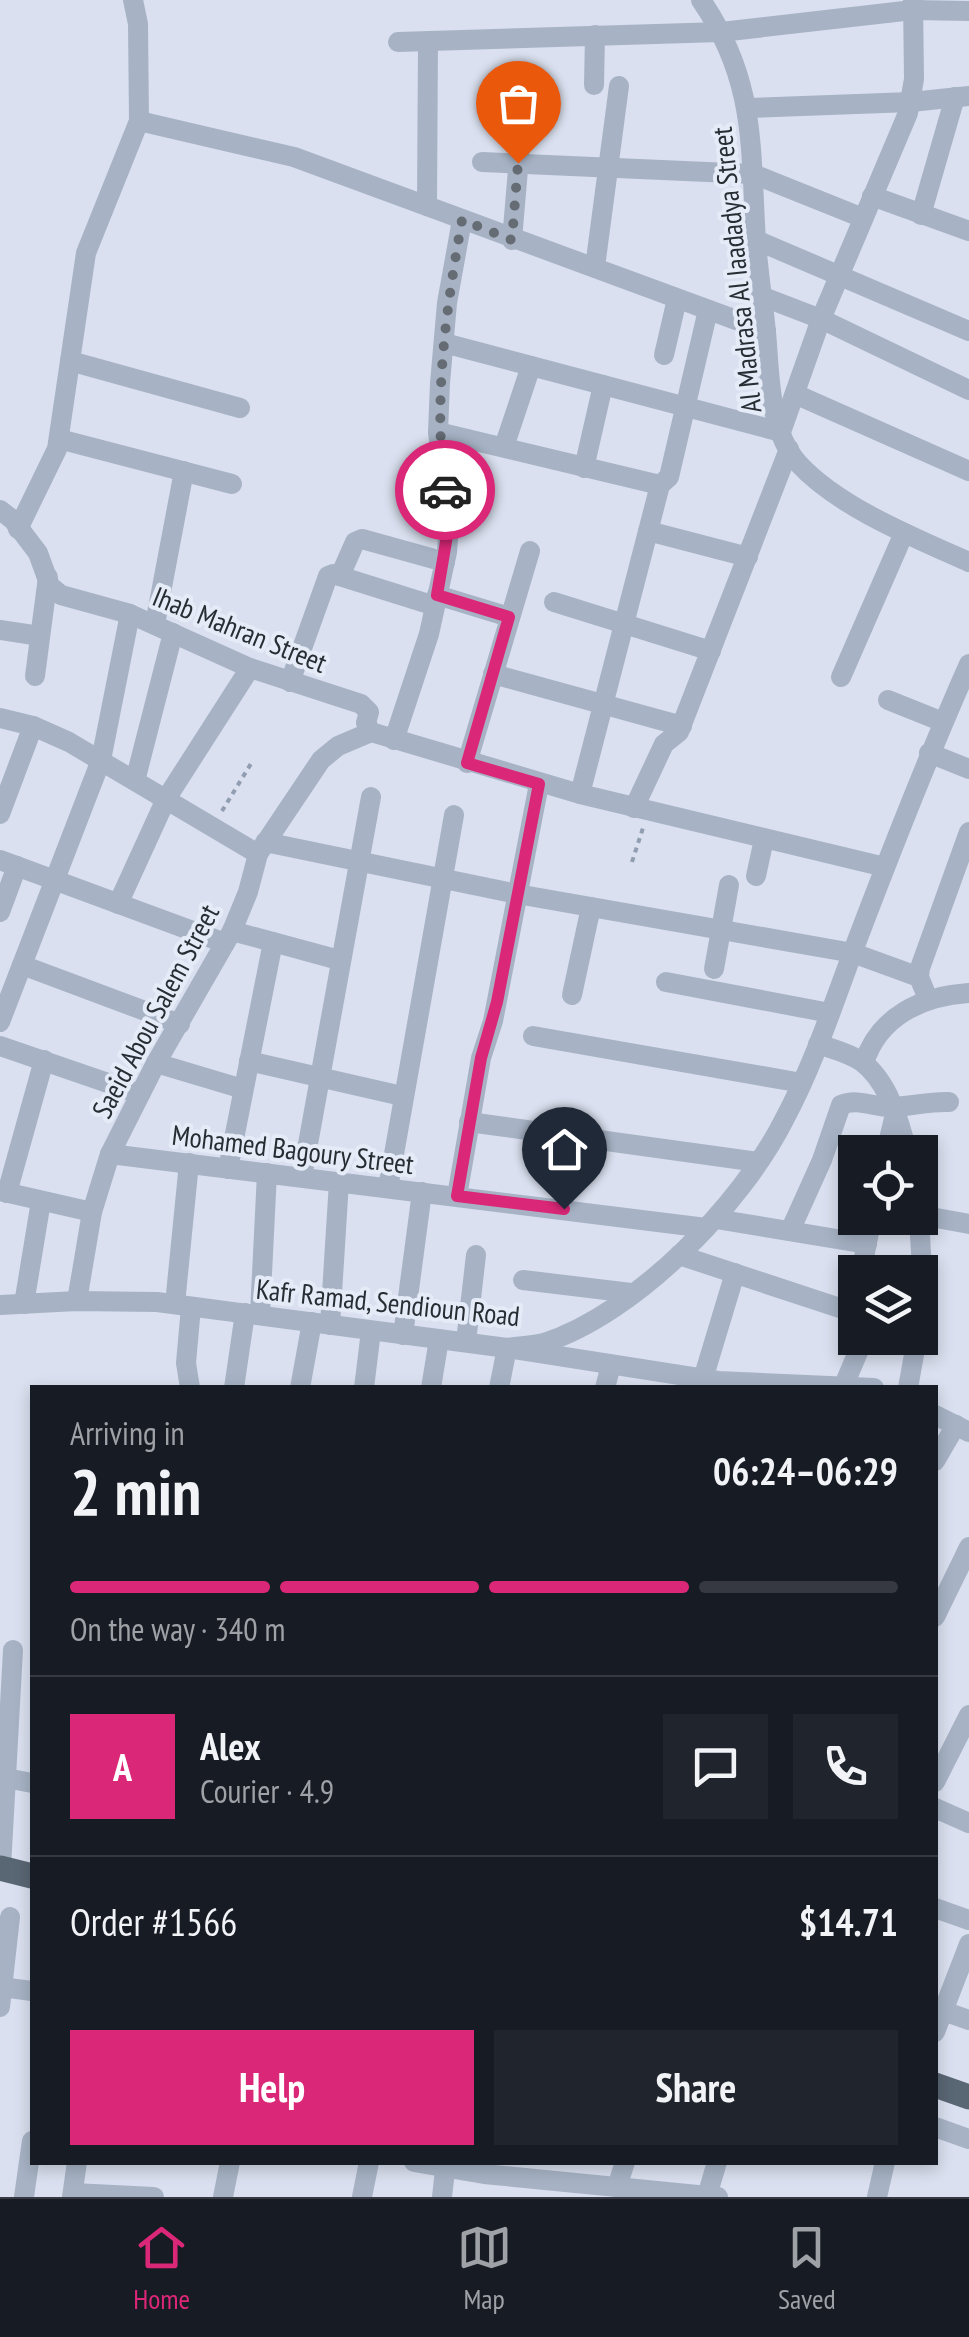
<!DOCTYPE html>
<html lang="en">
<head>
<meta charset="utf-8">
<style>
	body { margin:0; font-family:"PT Sans Narrow",sans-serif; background:#20242c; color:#f1f3f6; height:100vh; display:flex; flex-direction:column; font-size:38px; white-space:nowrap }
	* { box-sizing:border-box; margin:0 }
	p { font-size:32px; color:#9ea1a6 }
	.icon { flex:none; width:55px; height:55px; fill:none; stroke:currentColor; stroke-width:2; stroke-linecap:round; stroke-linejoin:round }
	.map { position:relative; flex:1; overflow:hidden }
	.drawer { position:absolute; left:30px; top:1385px; width:908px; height:780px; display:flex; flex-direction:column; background:#171b24; border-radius:0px; box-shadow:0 5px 15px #0003 }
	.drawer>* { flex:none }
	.fabs { position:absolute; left:838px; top:1135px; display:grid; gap:20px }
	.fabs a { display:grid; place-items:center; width:100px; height:100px; border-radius:0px; background:#171b24; box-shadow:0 5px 15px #0003; font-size:50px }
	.pin { position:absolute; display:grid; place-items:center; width:85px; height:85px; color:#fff; margin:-102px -42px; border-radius:50% 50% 50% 0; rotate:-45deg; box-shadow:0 0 10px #0007 }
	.pin .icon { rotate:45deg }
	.courier { position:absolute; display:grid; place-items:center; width:100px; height:100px; margin:-50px; border:8px solid #db2777; border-radius:50%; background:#fff; color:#222; box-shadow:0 2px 12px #0007 }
	.headline em { font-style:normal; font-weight:800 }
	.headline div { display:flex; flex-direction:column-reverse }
	.headline { display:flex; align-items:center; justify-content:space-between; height:170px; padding:0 40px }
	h1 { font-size:65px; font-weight:800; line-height:75px }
	.bar { display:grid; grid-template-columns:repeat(4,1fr); gap:15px 10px; align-content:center; height:120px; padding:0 40px }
	.bar i { height:12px; border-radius:8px; background:#363941 }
	.bar .current { background:#db2777 }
	.bar p { grid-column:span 4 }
	.line { display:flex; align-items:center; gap:25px; padding:0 40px; border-top:2px solid #363941 }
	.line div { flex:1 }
	.round { display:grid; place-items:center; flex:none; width:105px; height:105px; border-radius:0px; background:#20242c }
	.action { display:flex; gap:20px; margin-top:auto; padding:20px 40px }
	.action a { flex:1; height:115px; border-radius:0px; background:#db2777; color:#fff; font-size:40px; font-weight:800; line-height:115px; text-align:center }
	.action a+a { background:#20242c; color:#f1f3f6 }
	.dock { display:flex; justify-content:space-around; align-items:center; height:140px; border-top:2px solid #363941; background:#171b24; font-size:28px; color:#9ea1a6 }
	.dock a { display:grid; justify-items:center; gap:5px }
	.dock .current { color:#db2777 }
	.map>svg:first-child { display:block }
</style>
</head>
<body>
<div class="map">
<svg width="969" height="2197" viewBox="0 0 969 2197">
	<rect width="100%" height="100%" fill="#dae0ef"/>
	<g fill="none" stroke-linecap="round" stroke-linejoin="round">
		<g stroke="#919eb1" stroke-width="4" stroke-dasharray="5 5" stroke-linecap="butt">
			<polyline points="222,811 252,762"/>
			<polyline points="632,862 643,828"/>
		</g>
		<g stroke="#a7b3c5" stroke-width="20">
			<path d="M 701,0 C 757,82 750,148 756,241 C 758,271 763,301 766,332 C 770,374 768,429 798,463 C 838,507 915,538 969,562"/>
			<polyline points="398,42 721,32 913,10 969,11"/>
			<polyline points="594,85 595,35"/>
			<polyline points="748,108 911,102 969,96"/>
			<polyline points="139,121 294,157 766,331"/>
			<polyline points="482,162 753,174 863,218"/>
			<polyline points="872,196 969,231"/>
			<polyline points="427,206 428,41"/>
			<polyline points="921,215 955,97"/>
			<polyline points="512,240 524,99"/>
			<polyline points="756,240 969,331"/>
			<polyline points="595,267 619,86"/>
			<polyline points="761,296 821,319 969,390"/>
			<polyline points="444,343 781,432 821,319 908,113 914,79 913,0"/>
			<polyline points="664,355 677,299"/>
			<polyline points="70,361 240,408"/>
			<polyline points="795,394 969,471"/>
			<polyline points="438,432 660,485 669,477 708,310"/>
			<polyline points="59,439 232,484"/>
			<polyline points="504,447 531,366"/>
			<polyline points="584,468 603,385"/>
			<polyline points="0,510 13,520 38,553 50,586 61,595 130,614 250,668 361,704 369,712 366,723 371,732 580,794 885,867"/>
			<polyline points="18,529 57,449 86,253 139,121 138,24 133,0"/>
			<polyline points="648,531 748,557"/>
			<polyline points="340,576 355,542 362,539 445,562"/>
			<polyline points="437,595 509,617"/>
			<polyline points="554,602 711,651"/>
			<polyline points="155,624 184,471"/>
			<polyline points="0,630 40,636"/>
			<polyline points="493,674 682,726"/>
			<polyline points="35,676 48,577"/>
			<polyline points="841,677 904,533"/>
			<polyline points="290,682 328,576 333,574 435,606"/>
			<polyline points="888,700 943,722"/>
			<polyline points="0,718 33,726 69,742 258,854"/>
			<polyline points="394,740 429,634 447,552 449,524 438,432 440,383 447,303 462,220"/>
			<polyline points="929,753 969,769"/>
			<polyline points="467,763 530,551"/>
			<polyline points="135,781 173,633"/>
			<polyline points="580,794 660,485"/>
			<polyline points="634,808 664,744 679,732 789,449"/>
			<polyline points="0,814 33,726"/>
			<polyline points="265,842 517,894 853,953 919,977"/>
			<polyline points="0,860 225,943"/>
			<polyline points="756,876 764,839"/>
			<polyline points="118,904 166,799 250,668"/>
			<polyline points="0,912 17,866"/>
			<polyline points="232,931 339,960"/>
			<polyline points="22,965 180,1024"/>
			<polyline points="714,969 729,885"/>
			<polyline points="666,982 830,1013"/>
			<polyline points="572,995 591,907"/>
			<polyline points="928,999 919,977 920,968 969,832"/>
			<polyline points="0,1022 101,760 130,614"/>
			<polyline points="533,1036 802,1083"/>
			<path d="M 818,1044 C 832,1049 850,1053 862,1062 C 888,1081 900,1122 907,1152"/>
			<polyline points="0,1046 140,1094"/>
			<polyline points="249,1061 402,1096"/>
			<polyline points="156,1063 243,1089"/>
			<path d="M 864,1063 C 879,1016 922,996 969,993"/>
			<polyline points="469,1122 758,1162"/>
			<polyline points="886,1152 895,1114"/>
			<polyline points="110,1154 706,1228"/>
			<polyline points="228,1169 273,942"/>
			<polyline points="302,1177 371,797"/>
			<polyline points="388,1188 454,815"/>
			<polyline points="0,1191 92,1212"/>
			<polyline points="7,1193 44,1060"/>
			<polyline points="457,1196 481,1058 493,1021 539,784"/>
			<polyline points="920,1215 969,1224"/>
			<polyline points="919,1218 923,1287 920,1318"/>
			<polyline points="716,1219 867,1244"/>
			<path d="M 790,1231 L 822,1160 L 841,1105 C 857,1098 874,1107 890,1107 C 910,1107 929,1101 949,1102"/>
			<polyline points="679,1255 855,1313"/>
			<polyline points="861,1272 872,1218"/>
			<polyline points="523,1280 631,1293"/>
			<polyline points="77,1301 92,1212 110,1154 156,1063 232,931 248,892 258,854 321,760 338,746 371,732"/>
			<polyline points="24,1304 41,1201"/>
			<polyline points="175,1304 189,1163"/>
			<path d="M 0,1305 L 77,1301 L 157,1302 L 507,1348 C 519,1346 533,1346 544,1343 C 636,1313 741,1205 784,1120 C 815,1062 835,999 858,938 C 893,846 929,754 969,664"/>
			<polyline points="260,1314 267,1173"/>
			<polyline points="330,1325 339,1182"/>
			<polyline points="403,1335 422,1192"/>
			<polyline points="466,1342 476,1255"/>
			<polyline points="703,1379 735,1273"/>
			<polyline points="844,1385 864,1338"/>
			<polyline points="190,1388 186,1363 191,1307"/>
			<polyline points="234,1388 245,1313"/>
			<polyline points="300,1388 312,1322"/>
			<polyline points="364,1388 371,1331"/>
			<polyline points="431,1388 439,1339"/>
			<polyline points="499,1388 507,1348 718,1381 874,1388"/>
			<polyline points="605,1388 611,1365"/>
			<polyline points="908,1388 917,1338"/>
			<polyline points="935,1415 969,1432"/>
			<polyline points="935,1461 956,1425"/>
			<polyline points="935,1617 969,1547"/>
			<polyline points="6,1778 32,1783"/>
			<polyline points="935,1782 969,1715"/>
			<polyline points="935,1808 969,1823"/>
			<polyline points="1,1868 13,1650"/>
			<polyline points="935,1908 969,1920"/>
			<polyline points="0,1987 32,1991"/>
			<polyline points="0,2007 10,1917"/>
			<polyline points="935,2008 969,2020"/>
			<polyline points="935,2032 969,1944"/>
			<polyline points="935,2127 969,2139"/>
			<polyline points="414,2162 484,2174 718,2197"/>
			<polyline points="617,2187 625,2162"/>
			<polyline points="73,2193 154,2197"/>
			<polyline points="707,2196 717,2162"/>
			<polyline points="24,2197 32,2141"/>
			<polyline points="72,2197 77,2162"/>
			<polyline points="223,2197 230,2162"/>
			<polyline points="362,2197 369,2162"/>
			<polyline points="442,2197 446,2162"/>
			<polyline points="877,2197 885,2162"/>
		</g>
		<g stroke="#596673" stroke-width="25">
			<polyline points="0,1868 32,1876"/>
			<polyline points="935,2085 969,2097"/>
		</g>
	</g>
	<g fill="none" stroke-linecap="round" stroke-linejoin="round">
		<path stroke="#666c74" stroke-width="10" stroke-dasharray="0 18" d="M 445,490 C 433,399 446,310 462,220 L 512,240 L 518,163"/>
		<polyline stroke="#db2777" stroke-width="12" points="445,490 449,524 437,595 509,617 467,763 539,784 497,1002 481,1058 457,1196 564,1209"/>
	</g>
	<g text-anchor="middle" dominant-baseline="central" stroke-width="8" stroke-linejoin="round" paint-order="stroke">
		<g font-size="28" fill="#272d32" stroke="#e5ebf7">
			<text transform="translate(736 270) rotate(-96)">Al Madrasa Al Iaadadya Street</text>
			<text transform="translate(240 629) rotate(22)">Ihab Mahran Street</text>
			<text transform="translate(155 1011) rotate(-62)">Saeid Abou Salem Street</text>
			<text transform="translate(293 1149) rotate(7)">Mohamed Bagoury Street</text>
			<text transform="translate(388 1302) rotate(6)">Kafr Ramad, Sendioun Road</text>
		</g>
	</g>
</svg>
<div class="fabs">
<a><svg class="icon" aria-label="locate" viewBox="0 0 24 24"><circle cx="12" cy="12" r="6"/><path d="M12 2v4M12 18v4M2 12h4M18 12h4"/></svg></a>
<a><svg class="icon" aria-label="layers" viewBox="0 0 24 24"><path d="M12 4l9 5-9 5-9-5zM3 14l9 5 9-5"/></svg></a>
</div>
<div class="pin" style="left:518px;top:163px;background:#ea580c"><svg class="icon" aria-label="bag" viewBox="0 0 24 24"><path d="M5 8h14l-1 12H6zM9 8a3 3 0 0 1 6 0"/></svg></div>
<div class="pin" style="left:564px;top:1209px;background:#1f2937"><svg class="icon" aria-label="home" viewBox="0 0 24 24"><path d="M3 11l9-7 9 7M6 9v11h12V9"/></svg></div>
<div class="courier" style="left:445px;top:490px"><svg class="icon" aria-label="car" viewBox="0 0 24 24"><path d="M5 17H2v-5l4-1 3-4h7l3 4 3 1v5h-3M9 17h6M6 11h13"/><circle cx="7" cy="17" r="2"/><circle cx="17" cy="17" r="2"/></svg></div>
<section class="drawer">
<div class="headline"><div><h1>2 min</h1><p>Arriving in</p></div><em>06:24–06:29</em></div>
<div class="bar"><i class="current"></i><i class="current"></i><i class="current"></i><i></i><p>On the way · 340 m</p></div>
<div class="line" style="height:180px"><b class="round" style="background:#db2777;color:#fff">A</b><div><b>Alex</b><p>Courier · 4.9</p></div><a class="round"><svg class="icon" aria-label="chat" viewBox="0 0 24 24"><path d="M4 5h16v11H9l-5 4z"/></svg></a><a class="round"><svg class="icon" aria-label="phone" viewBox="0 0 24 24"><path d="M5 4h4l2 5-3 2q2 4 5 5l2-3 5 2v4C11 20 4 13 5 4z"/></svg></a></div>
<div class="line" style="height:130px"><div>Order #1566</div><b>$14.71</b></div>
<div class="action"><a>Help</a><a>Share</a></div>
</section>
</div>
<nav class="dock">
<a class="current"><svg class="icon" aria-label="home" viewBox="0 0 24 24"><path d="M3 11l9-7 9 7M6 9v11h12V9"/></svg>Home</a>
<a><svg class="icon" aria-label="map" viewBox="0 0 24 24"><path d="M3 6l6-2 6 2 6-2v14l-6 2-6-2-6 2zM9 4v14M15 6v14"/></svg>Map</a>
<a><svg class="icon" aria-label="saved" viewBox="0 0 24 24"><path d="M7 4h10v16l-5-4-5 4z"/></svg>Saved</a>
</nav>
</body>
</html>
